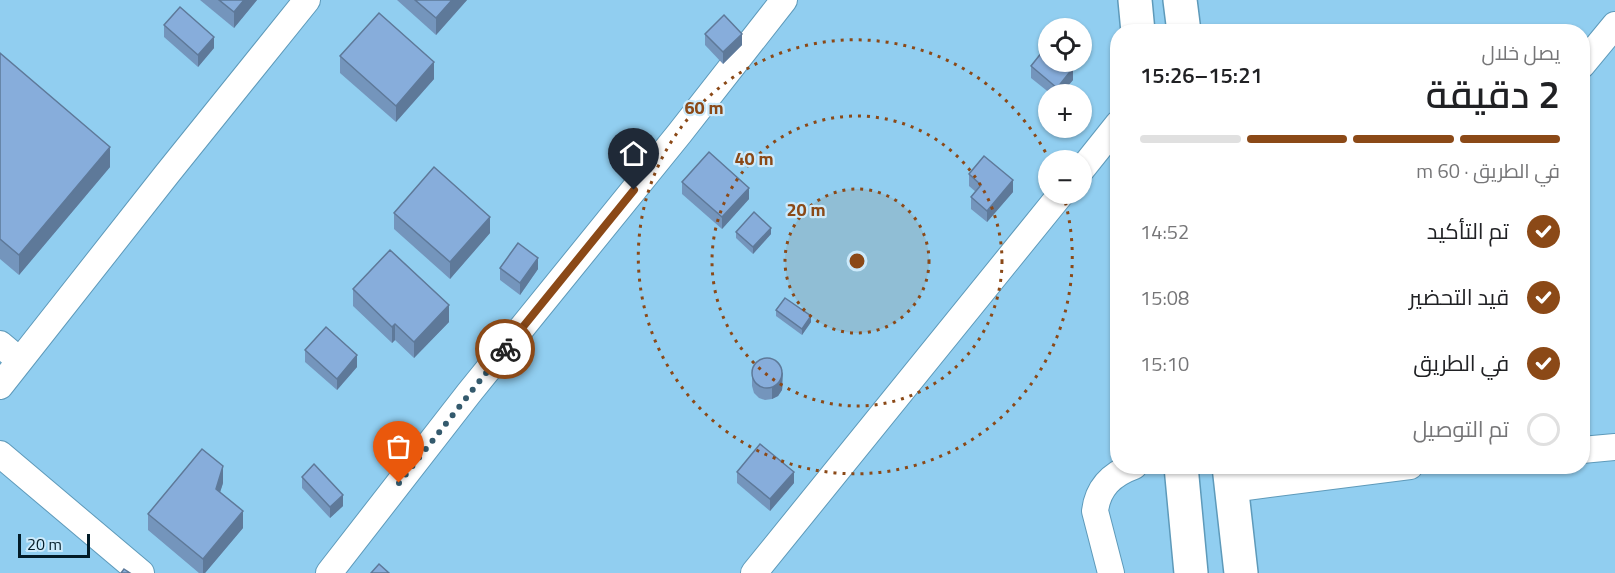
<!DOCTYPE html>
<html lang="ar">
<head>
<meta charset="utf-8">
<style>
	body { margin:0; font-family:"Titillium Web",Cairo,sans-serif; background:#f2f2f2; color:#202124; direction:rtl; height:100vh; display:flex; flex-direction:column; font-size:22px; white-space:nowrap }
	* { box-sizing:border-box; margin:0 }
	p { font-size:20px; color:#757577 }
	.icon { flex:none; width:33px; height:33px; fill:none; stroke:currentColor; stroke-width:2; stroke-linecap:round; stroke-linejoin:round }
	.map { position:relative; flex:1; overflow:hidden; direction:ltr }
	.side { position:absolute; left:1110px; top:24px; width:480px; height:450px; display:flex; flex-direction:column; background:#fff; border-radius:24px; box-shadow:0 2px 4px #0004; direction:rtl }
	.side>* { flex:none }
	.fabs { position:absolute; left:1038px; top:18px; display:grid; gap:12px }
	.fabs a { display:grid; place-items:center; width:54px; height:54px; border-radius:50%; background:#fff; box-shadow:0 2px 4px #0004; font-size:30px }
	.scale { position:absolute; left:18px; bottom:15px; width:72px; box-sizing:border-box; padding-left:6px; border:3px solid #021b27; border-top:0; font-size:16px; line-height:21px; white-space:nowrap; color:#021b27; -webkit-text-stroke:4px #cceafb; paint-order:stroke }
	.pin { position:absolute; display:grid; place-items:center; width:51px; height:51px; color:#fff; margin:-62px -26px; border-radius:50% 50% 50% 0; rotate:-45deg; box-shadow:0 0 6px #0007 }
	.pin .icon { rotate:45deg }
	.courier { position:absolute; display:grid; place-items:center; width:60px; height:60px; margin:-30px; border:4px solid #8b4917; border-radius:50%; background:#fff; color:#222; box-shadow:0 2px 8px #0007 }
	.head em { font-style:normal; font-weight:600 }
	.head div { display:flex; flex-direction:column-reverse }
	.head { display:flex; align-items:center; justify-content:space-between; height:102px; padding:0 30px }
	h1 { font-size:39px; font-weight:600; line-height:45px }
	.bar { display:grid; grid-template-columns:repeat(4,1fr); gap:9px 6px; align-content:center; height:72px; padding:0 30px }
	.bar i { height:8px; border-radius:4px; background:#e0e0e0 }
	.bar .on { background:#8b4917 }
	.bar p { grid-column:span 4 }
	ol { padding:0 30px; list-style:none }
	li { display:flex; align-items:center; gap:18px; height:66px }
	li p { margin-inline-start:auto }
	li .icon { padding:6px; border-radius:50%; background:#8b4917; color:#fff; stroke-width:4 }
	li:last-child { color:#757577 }
	li i { width:33px; height:33px; border:3px solid #e0e0e0; border-radius:50% }
	.map>svg:first-child { display:block }
</style>
</head>
<body>
<div class="map">
<svg width="1615" height="573" viewBox="0 0 1615 573">
	<rect width="100%" height="100%" fill="#91cef0"/>
	<g fill="none" stroke-linecap="round" stroke-linejoin="round">
		<g stroke="#5e9aba" stroke-width="28">
			<g id="street">
				<polyline points="1582,65 1615,25"/>
				<polyline points="1082,169 1118,124"/>
				<polyline points="0,344 19,360"/>
				<polyline points="0,386 167,174 307,0"/>
				<polyline points="1582,450 1615,447"/>
				<polyline points="0,454 141,573"/>
				<polyline points="1231,489 1410,466"/>
				<polyline points="329,573 469,393 679,134 784,0"/>
				<polyline points="754,573 1061,194"/>
				<path d="M 1111,573 L 1095,511 C 1098,487 1112,474 1134,466"/>
			</g>
		</g>
		<g stroke="#5e9aba" stroke-width="36">
			<g id="secondary">
				<polyline points="1135,0 1138,32"/>
				<polyline points="1180,0 1184,32"/>
				<polyline points="1181,466 1191,573"/>
				<polyline points="1229,466 1241,573"/>
			</g>
		</g>
		<use href="#street" stroke="#fff" stroke-width="26"/>
		<use href="#secondary" stroke="#fff" stroke-width="33"/>
	</g>
	<g fill="#7495bc">
		<polygon points="200,0 257,0 234,28"/>
		<polygon points="397,0 467,0 436,35"/>
		<polygon points="164,25 214,48 198,67 164,37"/>
		<polygon points="705,34 742,45 723,64 705,45"/>
		<polygon points="0,53 110,167 19,275 0,259"/>
		<polygon points="340,56 434,79 396,122 340,73"/>
		<polygon points="1031,66 1073,80 1061,94 1051,94 1031,78"/>
		<polygon points="969,174 1013,192 987,222 971,209 971,197 976,192 969,186"/>
		<polygon points="682,182 749,199 722,229 682,194"/>
		<polygon points="394,213 490,233 450,279 394,229"/>
		<polygon points="736,232 771,234 753,254 736,238"/>
		<polygon points="500,268 538,269 520,295 500,280"/>
		<polygon points="353,289 449,322 414,358 395,340 392,343 353,306"/>
		<polygon points="776,310 811,322 802,335 776,316"/>
		<polygon points="305,350 357,367 337,390 305,362"/>
		<polygon points="752,375 783,383 782,390 778,396 772,399 765,400 759,398 754,393 752,386"/>
		<polygon points="737,472 794,483 770,511 737,483"/>
		<polygon points="302,477 343,506 330,518 302,488"/>
		<polygon points="223,483 220,492 243,528 205,573 199,573 148,530 148,514"/>
	</g>
	<g fill="#5e7999">
		<polygon points="244,0 257,0 234,28 234,12"/>
		<polygon points="452,0 467,0 436,35 436,18"/>
		<polygon points="742,34 742,45 723,64 723,52"/>
		<polygon points="214,37 214,48 198,67 198,55"/>
		<polygon points="434,62 434,79 396,122 396,106"/>
		<polygon points="1073,68 1073,80 1061,94 1057,94 1057,88"/>
		<polygon points="110,147 110,167 19,275 19,255"/>
		<polygon points="1013,180 1013,192 987,222 987,211"/>
		<polygon points="749,188 749,199 722,229 722,217"/>
		<polygon points="490,217 490,233 450,279 450,262"/>
		<polygon points="771,228 771,234 753,254 753,247"/>
		<polygon points="538,258 538,269 520,295 520,283"/>
		<polygon points="449,305 449,322 414,358 414,342"/>
		<polygon points="811,316 811,322 802,335 802,329"/>
		<polygon points="395,324 395,340 392,343 392,327"/>
		<polygon points="357,355 357,367 337,390 337,379"/>
		<polygon points="783,372 782,390 778,396 772,399 772,388"/>
		<polygon points="223,466 223,483 216,505 216,489"/>
		<polygon points="794,472 794,483 770,511 770,499"/>
		<polygon points="343,495 343,506 330,518 330,507"/>
		<polygon points="243,511 243,528 205,573 203,573 203,559"/>
	</g>
	<g fill="#87addb" stroke="#5e7999" stroke-width="1.5">
		<polygon points="219,0 244,0 234,12"/>
		<polygon points="415,0 452,0 436,18"/>
		<polygon points="180,7 214,37 198,55 164,25"/>
		<polygon points="379,13 434,62 396,106 340,56"/>
		<polygon points="724,15 742,34 723,52 705,34"/>
		<polygon points="1046,47 1048,50 1048,62 1064,62 1073,68 1057,88 1031,66"/>
		<polygon points="0,53 110,147 19,255 0,239"/>
		<polygon points="709,152 749,188 722,217 682,182"/>
		<polygon points="984,156 1013,180 987,211 971,197 981,185 969,174"/>
		<polygon points="434,167 490,217 450,262 394,213"/>
		<polygon points="754,212 771,228 753,247 736,232"/>
		<polygon points="518,243 538,258 520,283 500,268"/>
		<polygon points="390,250 449,305 414,342 395,324 392,327 353,289"/>
		<polygon points="785,298 811,316 802,329 776,310"/>
		<polygon points="326,327 357,355 337,379 305,350"/>
		<circle cx="767" cy="373" r="15"/>
		<polygon points="760,444 794,472 770,499 737,472"/>
		<polygon points="202,449 223,466 216,489 243,511 203,559 148,514"/>
		<polygon points="314,464 343,495 330,507 302,477"/>
		<polygon points="379,564 389,573 371,573"/>
		<polygon points="124,569 130,573 121,573"/>
	</g>
	<g fill="none" stroke-linecap="round" stroke-linejoin="round">
		<polyline stroke="#345a6d" stroke-width="6" stroke-dasharray="0 10.8" points="399,483 505,349"/>
		<polyline stroke="#8b4917" stroke-width="8" points="505,349 634,190"/>
	</g>
	<circle cx="857" cy="261" r="72" fill="#8b4917" fill-opacity=".12"/>
	<g fill="none" stroke="#8b4917" stroke-width="3" stroke-dasharray="3 6">
		<circle cx="857" cy="261" r="72"/>
		<circle cx="857" cy="261" r="145"/>
		<path d="M1063 194A217 217 0 1 1 1049 159"/>
	</g>
	<circle cx="857" cy="261" r="9" fill="#8b4917" stroke="#cceafb" stroke-width="3"/>
	<g font-size="18" text-anchor="middle" font-weight="bold" fill="#8b4917" stroke="#cceafb" stroke-width="4.5" stroke-linejoin="round" paint-order="stroke">
		<text x="704" y="114">60 m</text>
		<text x="754" y="165">40 m</text>
		<text x="806" y="216">20 m</text>
	</g>
</svg>
<div class="fabs">
<a><svg class="icon" aria-label="locate" viewBox="0 0 24 24"><circle cx="12" cy="12" r="6"/><path d="M12 2v4M12 18v4M2 12h4M18 12h4"/></svg></a>
<a>+</a>
<a>−</a>
</div>
<div class="scale">20 m</div>
<div class="pin" style="left:399px;top:483px;background:#ea580c"><svg class="icon" aria-label="bag" viewBox="0 0 24 24"><path d="M5 8h14l-1 12H6zM9 8a3 3 0 0 1 6 0"/></svg></div>
<div class="pin" style="left:634px;top:190px;background:#1f2937"><svg class="icon" aria-label="home" viewBox="0 0 24 24"><path d="M3 11l9-7 9 7M6 9v11h12V9"/></svg></div>
<div class="courier" style="left:505px;top:349px"><svg class="icon" aria-label="bike" viewBox="0 0 24 24"><circle cx="6" cy="16" r="4"/><circle cx="18" cy="16" r="4"/><path d="M6 16l4-8h5l3 8M10 8l3 8H6M13 5h3"/></svg></div>
<section class="side">
<div class="head"><div><h1>2 دقيقة</h1><p>يصل خلال</p></div><em>15:21–15:26</em></div>
<div class="bar"><i class="on"></i><i class="on"></i><i class="on"></i><i></i><p>في الطريق · 60 m</p></div>
<ol>
<li><svg class="icon" aria-label="check" viewBox="0 0 24 24"><path d="M5 12l5 5 9-10"/></svg>تم التأكيد<p>14:52</p></li>
<li><svg class="icon" aria-label="check" viewBox="0 0 24 24"><path d="M5 12l5 5 9-10"/></svg>قيد التحضير<p>15:08</p></li>
<li><svg class="icon" aria-label="check" viewBox="0 0 24 24"><path d="M5 12l5 5 9-10"/></svg>في الطريق<p>15:10</p></li>
<li><i></i>تم التوصيل</li>
</ol>
</section>
</div>
</body>
</html>
